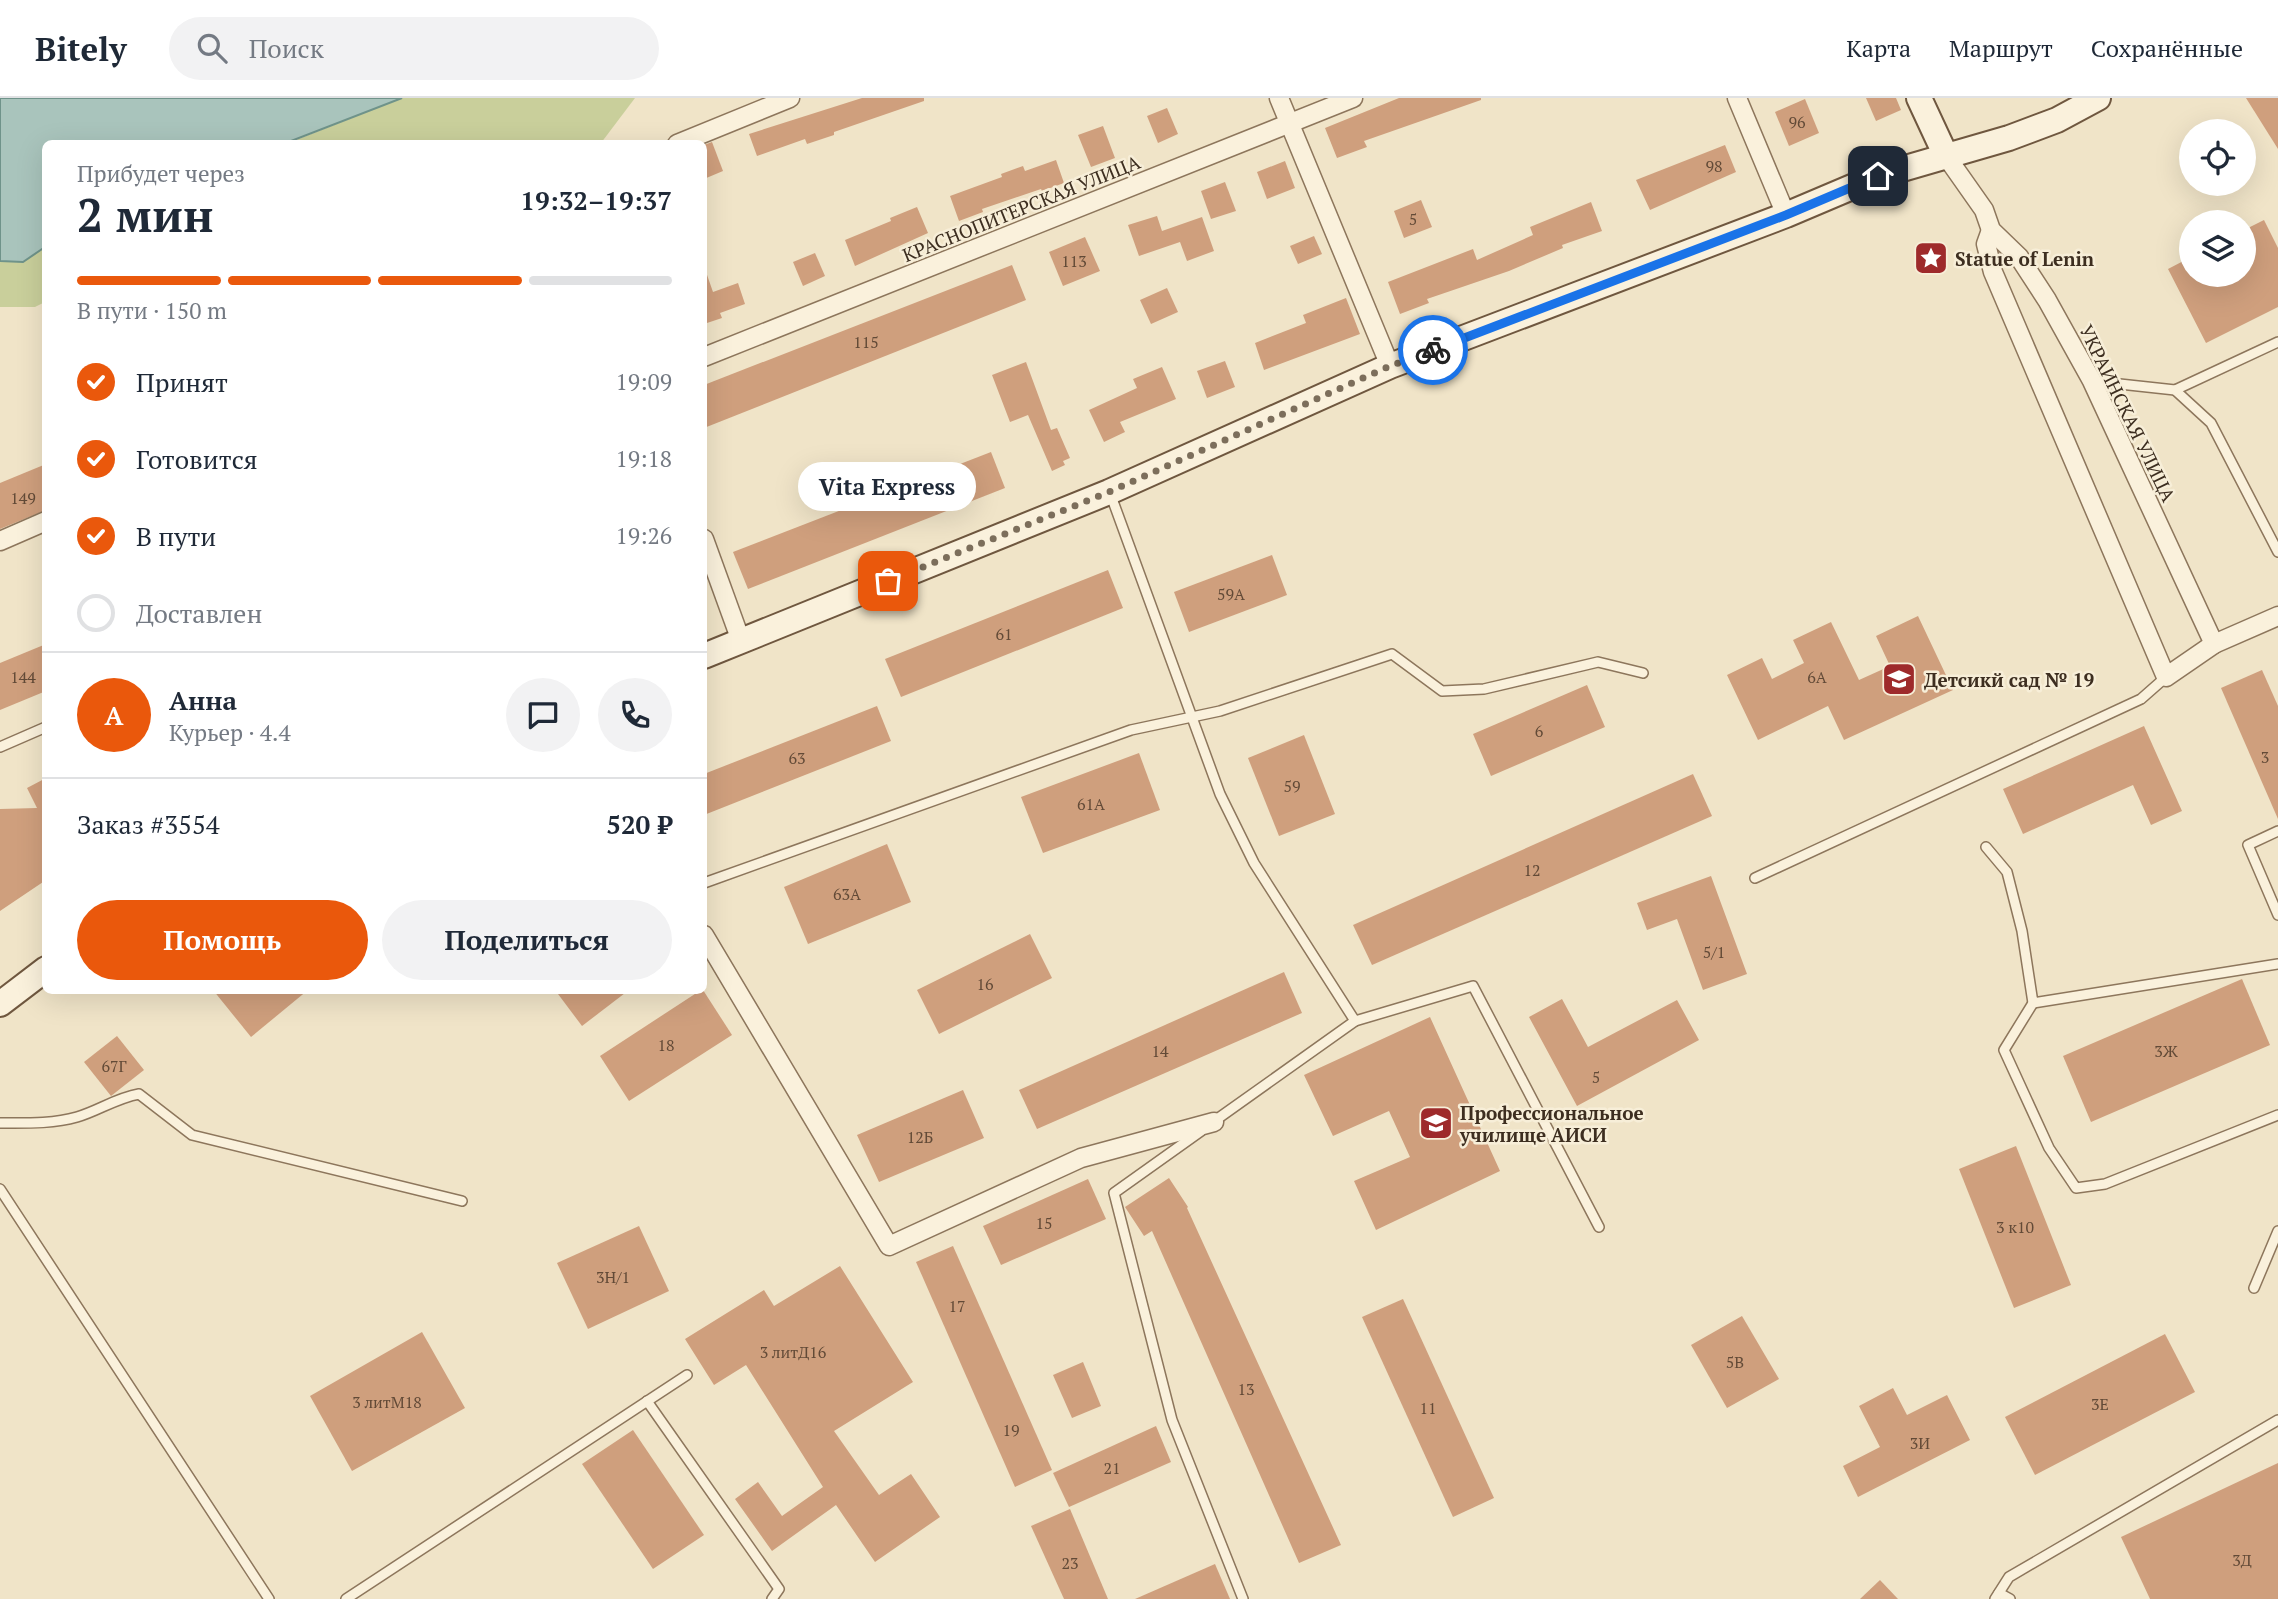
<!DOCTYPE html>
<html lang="ru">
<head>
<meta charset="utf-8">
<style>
	body { margin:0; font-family:"PT Serif",serif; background:#f2f2f3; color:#1f2937; height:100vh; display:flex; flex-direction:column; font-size:26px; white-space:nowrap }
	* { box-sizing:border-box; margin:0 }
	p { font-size:23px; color:#747a83 }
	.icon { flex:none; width:38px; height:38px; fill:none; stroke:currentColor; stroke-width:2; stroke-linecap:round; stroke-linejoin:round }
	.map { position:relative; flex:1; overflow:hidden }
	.panel { position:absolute; left:42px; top:42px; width:665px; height:854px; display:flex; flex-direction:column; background:#fff; border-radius:10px; box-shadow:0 7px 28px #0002 }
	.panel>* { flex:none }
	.buttons { position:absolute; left:2179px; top:21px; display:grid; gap:14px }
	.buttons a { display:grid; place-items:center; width:77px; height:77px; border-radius:50%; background:#fff; box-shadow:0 7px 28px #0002; font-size:35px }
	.pin { position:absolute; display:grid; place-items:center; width:60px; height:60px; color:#fff; margin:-30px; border-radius:14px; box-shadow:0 4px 10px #0006 }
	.courier { position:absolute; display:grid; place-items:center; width:70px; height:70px; margin:-35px; border:5px solid #1a73e8; border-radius:50%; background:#fff; color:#222; box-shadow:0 2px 9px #0007 }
	.bubble { position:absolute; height:49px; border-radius:24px; background:#fff; box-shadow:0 7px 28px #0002; font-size:23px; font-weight:600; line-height:49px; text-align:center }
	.summary em { font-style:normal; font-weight:600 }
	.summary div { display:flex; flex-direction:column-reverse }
	.summary { display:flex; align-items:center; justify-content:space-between; height:119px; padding:0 35px }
	h1 { font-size:46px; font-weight:600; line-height:52px }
	.bar { display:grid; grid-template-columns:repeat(4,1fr); gap:10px 7px; align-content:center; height:84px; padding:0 35px }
	.bar i { height:9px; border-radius:5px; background:#e0e1e3 }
	.bar .on { background:#ea580c }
	.bar p { grid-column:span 4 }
	.line { display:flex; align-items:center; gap:18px; padding:0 35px; border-top:2px solid #e0e1e3 }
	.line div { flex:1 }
	.round { display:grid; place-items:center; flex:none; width:74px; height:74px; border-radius:37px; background:#f2f2f3 }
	ol { padding:0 35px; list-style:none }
	li { display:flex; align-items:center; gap:21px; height:77px }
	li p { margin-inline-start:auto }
	li .icon { padding:7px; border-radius:50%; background:#ea580c; color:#fff; stroke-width:4 }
	li:last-child { color:#747a83 }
	li i { width:38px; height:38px; border:4px solid #e0e1e3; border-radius:50% }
	.primary-button { display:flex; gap:14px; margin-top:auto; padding:14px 35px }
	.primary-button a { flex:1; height:80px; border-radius:42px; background:#ea580c; color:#fff; font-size:28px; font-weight:600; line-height:80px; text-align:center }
	.primary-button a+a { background:#f2f2f3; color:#1f2937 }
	header { display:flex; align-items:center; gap:42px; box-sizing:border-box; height:98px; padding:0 35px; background:#fff; border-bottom:2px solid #e0e1e3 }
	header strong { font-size:33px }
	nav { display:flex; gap:38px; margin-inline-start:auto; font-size:24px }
	.search { width:490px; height:63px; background:#f2f2f3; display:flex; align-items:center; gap:18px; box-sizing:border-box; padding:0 24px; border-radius:38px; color:#747a83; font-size:26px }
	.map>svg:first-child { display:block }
</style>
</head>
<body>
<header>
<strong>Bitely</strong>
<div class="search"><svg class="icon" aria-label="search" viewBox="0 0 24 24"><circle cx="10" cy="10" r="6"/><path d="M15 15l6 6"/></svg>Поиск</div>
<nav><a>Карта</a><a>Маршрут</a><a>Сохранённые</a></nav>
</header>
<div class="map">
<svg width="2278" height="1501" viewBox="0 0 2278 1501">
	<rect width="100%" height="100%" fill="#f0e4c8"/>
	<g fill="#c9cf9b">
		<polygon points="402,0 635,0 601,45 286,46"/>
		<polygon points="45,149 45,204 35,209 0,209 0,163 23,164"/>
	</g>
	<polygon fill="#a9c4bc" stroke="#6f938a" stroke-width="2" points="0,0 402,0 286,45 46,46 45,149 23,164 0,163"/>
	<g fill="#cf9f7d">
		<polygon points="862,0 924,0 924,3 834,34 834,37 807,46 805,41 757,58 749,36"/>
		<polygon points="1399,0 1481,0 1481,2 1364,43 1367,49 1337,60 1325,30"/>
		<polygon points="1866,0 1896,0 1901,12 1876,23"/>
		<polygon points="2246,0 2278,0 2278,51"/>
		<polygon points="1805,1 1819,35 1789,48 1775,14"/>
		<polygon points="1167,10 1178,36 1158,45 1147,18"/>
		<polygon points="1103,28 1115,60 1091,69 1078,37"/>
		<polygon points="712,44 723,73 704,81 704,47"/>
		<polygon points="1725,47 1736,74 1650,112 1636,82"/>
		<polygon points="1056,62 1064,85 1042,93 1041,91 982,111 983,114 959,123 950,98 1002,79 1001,76 1023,68 1025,73"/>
		<polygon points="1285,63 1295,90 1267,101 1257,74"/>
		<polygon points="1225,84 1236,113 1211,121 1201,93"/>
		<polygon points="1421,102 1432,129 1404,140 1394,113"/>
		<polygon points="1591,104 1602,133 1562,147 1563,150 1509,173 1427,201 1429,205 1400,216 1388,184 1473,151 1477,162 1533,137 1530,129"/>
		<polygon points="917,109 928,135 855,168 845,142 891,123 890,120"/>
		<polygon points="1157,118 1162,133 1202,119 1214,153 1187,163 1180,144 1139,158 1128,127"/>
		<polygon points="2264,122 2278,150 2278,209 2206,245 2168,171 2191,159 2191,177 2244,177 2244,132"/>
		<polygon points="1314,138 1322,156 1298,166 1290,148"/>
		<polygon points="1085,139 1100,173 1063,188 1049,154"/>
		<polygon points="815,155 825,178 803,188 793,164"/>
		<polygon points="1012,167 1026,202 704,330 704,287"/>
		<polygon points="706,174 713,194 738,185 745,206 720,215 722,220 704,226 704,175"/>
		<polygon points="1167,190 1178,214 1151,226 1140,202"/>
		<polygon points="1346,200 1360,236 1264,272 1255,245 1306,225 1303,217"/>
		<polygon points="1225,263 1235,289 1207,300 1197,273"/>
		<polygon points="1026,264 1051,332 1057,330 1070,360 1063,363 1065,367 1052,373 1028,317 1010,324 992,277"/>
		<polygon points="1162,269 1176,301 1120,324 1125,334 1104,344 1089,312 1137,290 1133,281"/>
		<polygon points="991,354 1005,390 748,491 733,454"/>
		<polygon points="46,366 46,412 0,431 0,385"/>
		<polygon points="1272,457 1287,497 1189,534 1174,494"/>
		<polygon points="1108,472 1123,510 901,599 885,561"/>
		<polygon points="1918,518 1953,592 1844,642 1828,608 1758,642 1727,577 1762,560 1772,581 1804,565 1793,542 1831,524 1859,582 1890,568 1876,538"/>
		<polygon points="46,546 46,593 0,612 0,565"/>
		<polygon points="2262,572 2278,608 2278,721 2221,590"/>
		<polygon points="1587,587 1605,629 1491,678 1473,636"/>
		<polygon points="877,608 891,643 704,717 704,676"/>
		<polygon points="2144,628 2182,713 2151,727 2133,687 2023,736 2003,691"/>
		<polygon points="1304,637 1335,716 1279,738 1248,660"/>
		<polygon points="1139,655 1160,712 1043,755 1021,699"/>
		<polygon points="1693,676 1712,718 1372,867 1353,827"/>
		<polygon points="46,680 46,782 0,813 0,711 37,710 27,690"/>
		<polygon points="887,746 911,804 808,846 784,789"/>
		<polygon points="1711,778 1747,876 1703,892 1677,821 1647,832 1637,805"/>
		<polygon points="1030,836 1052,880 939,936 917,892"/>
		<polygon points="1284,874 1302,915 1037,1031 1019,992"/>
		<polygon points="2242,881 2270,947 2091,1024 2063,958"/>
		<polygon points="213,892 308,892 251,939"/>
		<polygon points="555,892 629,892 582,928"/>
		<polygon points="701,892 703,892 732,937 629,1003 600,958"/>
		<polygon points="1562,901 1588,949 1677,902 1699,942 1577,1008 1529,919"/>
		<polygon points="1430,919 1500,1073 1376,1132 1354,1083 1410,1059 1389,1013 1333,1038 1304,977"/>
		<polygon points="117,938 144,972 111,998 84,964"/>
		<polygon points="963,992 984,1040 879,1084 857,1037"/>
		<polygon points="2016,1048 2071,1187 2014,1210 1959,1071"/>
		<polygon points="1169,1080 1188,1109 1187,1110 1341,1447 1299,1465 1152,1133 1144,1138 1125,1109"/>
		<polygon points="1088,1081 1106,1121 1001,1167 983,1128"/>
		<polygon points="639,1128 669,1193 588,1231 557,1165"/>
		<polygon points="953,1148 1052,1372 1015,1389 916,1164"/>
		<polygon points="840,1168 913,1284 834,1333 879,1397 911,1376 940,1419 875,1464 836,1407 772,1453 735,1401 758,1384 782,1418 823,1389 746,1267 714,1287 685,1241 764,1192 774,1208"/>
		<polygon points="1403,1201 1494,1400 1453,1419 1362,1219"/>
		<polygon points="1742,1218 1779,1281 1727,1310 1691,1247"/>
		<polygon points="422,1234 465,1310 352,1373 310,1298"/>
		<polygon points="2165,1236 2195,1294 2035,1377 2005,1319"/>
		<polygon points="1083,1264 1101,1308 1072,1320 1053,1277"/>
		<polygon points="1893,1290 1907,1317 1947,1297 1970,1342 1858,1399 1843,1368 1880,1349 1859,1308"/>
		<polygon points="1156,1328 1171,1364 1069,1409 1053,1375"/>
		<polygon points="633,1332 704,1437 653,1471 582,1366"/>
		<polygon points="2278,1365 2278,1501 2150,1501 2121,1439"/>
		<polygon points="1070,1411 1108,1501 1064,1501 1031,1428"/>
		<polygon points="1215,1466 1230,1501 1135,1501"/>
		<polygon points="1880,1482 1898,1501 1860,1501"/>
	</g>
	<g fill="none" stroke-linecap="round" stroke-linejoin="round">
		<g stroke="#8d765c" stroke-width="12">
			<g id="service">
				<polyline points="2092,283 2175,292 2278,244"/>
				<polyline points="2175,292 2211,325 2278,454"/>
				<polyline points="1110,395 1220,696 1254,765 1355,923 1213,1024"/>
				<polyline points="0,649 46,629"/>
				<polyline points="2278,733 2248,747 2278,817"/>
				<polyline points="1986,749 2007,774 2022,833 2033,905 2278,866"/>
				<polyline points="1755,780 2141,601 2166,579"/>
				<polyline points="704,785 1131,632 1220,613 1392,556 1442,593 1484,591 1598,564 1643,575"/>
				<polyline points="2033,905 2004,952 2049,1050 2076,1090 2105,1086 2278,1017"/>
				<polyline points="1355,923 1473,888 1599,1129"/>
				<path d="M 0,1025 C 25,1025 53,1026 77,1019 C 98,1013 116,1000 139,996 L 192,1037 L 462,1103"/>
				<polyline points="1201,1033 1114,1095 1172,1322 1243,1501"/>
				<polyline points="0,1091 269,1501"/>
				<polyline points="2254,1190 2278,1133"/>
				<polyline points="647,1303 779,1491 772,1501"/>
				<polyline points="1999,1495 2010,1501"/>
				<polyline points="346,1501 687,1277"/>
				<polyline points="1995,1501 2009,1479 2278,1322"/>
			</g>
		</g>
		<g stroke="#8d765c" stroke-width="21">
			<g id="minor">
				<polyline points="1279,0 1390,268"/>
				<polyline points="1737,0 1786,117"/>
				<polyline points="677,46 790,0"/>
				<polyline points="1946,58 1984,112 1991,132 2019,159 2047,202 2092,283 2214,546 2278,518"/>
				<polyline points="1991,132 1986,146 1993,174 2166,579 2214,546"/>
				<polyline points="704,259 1353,0"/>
				<polyline points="704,441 741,543"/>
				<polyline points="0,443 46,423"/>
				<polyline points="704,837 889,1148 1081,1060 1214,1024"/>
			</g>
		</g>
		<g stroke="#6f573f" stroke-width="28">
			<g id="secondary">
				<polyline points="1919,0 1946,58"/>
				<polyline points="704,558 1109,394 1390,268 1786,117 1878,78 2009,40 2057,22 2098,0"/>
				<polyline points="0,906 46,871"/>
			</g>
		</g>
		<use href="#service" stroke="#faf1dc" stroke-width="9"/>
		<use href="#minor" stroke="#faf1dc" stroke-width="18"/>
		<use href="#secondary" stroke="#faf1dc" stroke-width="24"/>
	</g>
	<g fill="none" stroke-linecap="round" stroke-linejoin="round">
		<polyline stroke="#7c6e5b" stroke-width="7" stroke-dasharray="0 12.6" points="888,483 1109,394 1390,268 1433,252"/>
		<polyline stroke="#1a73e8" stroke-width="9" points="1433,252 1786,117 1878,78"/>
	</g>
	<defs>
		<g id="sight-square" transform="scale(1.75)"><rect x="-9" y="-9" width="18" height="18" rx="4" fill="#9e2a2b" stroke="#f7eed8"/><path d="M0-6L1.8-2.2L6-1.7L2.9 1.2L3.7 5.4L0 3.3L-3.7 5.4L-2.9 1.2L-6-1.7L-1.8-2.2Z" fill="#fff"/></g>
		<g id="school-square" transform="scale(1.75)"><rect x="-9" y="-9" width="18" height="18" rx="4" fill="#9e2a2b" stroke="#f7eed8"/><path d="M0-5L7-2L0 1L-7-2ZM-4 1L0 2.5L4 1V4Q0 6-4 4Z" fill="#fff"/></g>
		<g id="university-square" transform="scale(1.75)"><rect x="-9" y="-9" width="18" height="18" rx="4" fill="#9e2a2b" stroke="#f7eed8"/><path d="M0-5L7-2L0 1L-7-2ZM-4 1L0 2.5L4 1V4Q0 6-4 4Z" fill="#fff"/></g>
	</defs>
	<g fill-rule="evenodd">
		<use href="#sight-square" x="1931" y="160"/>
		<use href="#school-square" x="1899" y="581"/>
		<use href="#university-square" x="1436" y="1025"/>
	</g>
	<g text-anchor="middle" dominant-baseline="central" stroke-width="5" stroke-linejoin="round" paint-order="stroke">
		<g font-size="16" fill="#624a37">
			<text x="1797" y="24">96</text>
			<text x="1714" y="68">98</text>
			<text x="1413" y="121">5</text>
			<text x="1074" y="163">113</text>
			<text x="866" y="244">115</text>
			<text x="23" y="400">149</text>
			<text x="1231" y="496">59А</text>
			<text x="1004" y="536">61</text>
			<text x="23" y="579">144</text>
			<text x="1817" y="579">6А</text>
			<text x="1539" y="633">6</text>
			<text x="2265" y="659">3</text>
			<text x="797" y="660">63</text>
			<text x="1292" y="688">59</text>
			<text x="1091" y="706">61А</text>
			<text x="1532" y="772">12</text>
			<text x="847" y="796">63А</text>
			<text x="1714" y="854">5/1</text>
			<text x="985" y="886">16</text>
			<text x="666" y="947">18</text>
			<text x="1160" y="953">14</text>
			<text x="2166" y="953">3Ж</text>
			<text x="114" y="968">67Г</text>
			<text x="1596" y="979">5</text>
			<text x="920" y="1039">12Б</text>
			<text x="1044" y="1125">15</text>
			<text x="2015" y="1129">3 к10</text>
			<text x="613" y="1179">3Н/1</text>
			<text x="957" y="1208">17</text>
			<text x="793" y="1254">3 литД16</text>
			<text x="1735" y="1264">5В</text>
			<text x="1246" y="1291">13</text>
			<text x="387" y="1304">3 литМ18</text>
			<text x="2100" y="1306">3Е</text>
			<text x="1428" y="1310">11</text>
			<text x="1011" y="1332">19</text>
			<text x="1920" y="1345">3И</text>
			<text x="1112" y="1370">21</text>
			<text x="2242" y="1462">3Д</text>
			<text x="1070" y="1465">23</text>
		</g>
		<g font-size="19" fill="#3d2e20" stroke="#f7eed8">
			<text transform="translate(1021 110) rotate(-22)">КРАСНОПИТЕРСКАЯ УЛИЦА</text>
			<text transform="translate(2128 315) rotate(64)">УКРАИНСКАЯ УЛИЦА</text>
		</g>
		<g font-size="19" font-weight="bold" fill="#3d2e20" stroke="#f7eed8" text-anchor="start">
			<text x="1955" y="160">Statue of Lenin</text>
			<text x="1924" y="581">Детсикй сад № 19</text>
			<text x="1460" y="1014">Профессиональное<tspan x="1460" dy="22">училище АИСИ</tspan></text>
		</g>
	</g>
</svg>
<div class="buttons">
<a><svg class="icon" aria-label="locate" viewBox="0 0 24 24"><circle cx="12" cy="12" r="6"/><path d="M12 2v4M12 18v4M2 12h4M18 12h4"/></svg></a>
<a><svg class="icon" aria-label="layers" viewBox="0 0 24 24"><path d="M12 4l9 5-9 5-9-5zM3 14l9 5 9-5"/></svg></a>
</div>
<div class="pin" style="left:888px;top:483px;background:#ea580c"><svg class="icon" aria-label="bag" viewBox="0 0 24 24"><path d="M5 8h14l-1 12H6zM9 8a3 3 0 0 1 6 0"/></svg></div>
<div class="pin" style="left:1878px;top:78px;background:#1f2937"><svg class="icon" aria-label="home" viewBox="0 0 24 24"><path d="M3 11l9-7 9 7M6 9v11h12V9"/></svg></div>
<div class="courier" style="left:1433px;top:252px"><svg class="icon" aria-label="bike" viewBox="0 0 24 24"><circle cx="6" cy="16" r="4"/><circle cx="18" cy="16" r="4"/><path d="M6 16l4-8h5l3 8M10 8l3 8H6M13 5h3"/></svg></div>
<div class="bubble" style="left:798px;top:364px;width:178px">Vita Express</div>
<section class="panel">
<div class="summary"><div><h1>2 мин</h1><p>Прибудет через</p></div><em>19:32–19:37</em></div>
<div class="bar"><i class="on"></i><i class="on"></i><i class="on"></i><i></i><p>В пути · 150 m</p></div>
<ol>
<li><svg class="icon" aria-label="check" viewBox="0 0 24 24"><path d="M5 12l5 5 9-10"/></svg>Принят<p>19:09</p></li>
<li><svg class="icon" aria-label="check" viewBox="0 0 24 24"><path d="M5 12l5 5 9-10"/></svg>Готовится<p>19:18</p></li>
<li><svg class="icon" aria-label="check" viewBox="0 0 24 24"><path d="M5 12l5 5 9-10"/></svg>В пути<p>19:26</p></li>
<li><i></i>Доставлен</li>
</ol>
<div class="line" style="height:126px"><b class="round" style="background:#ea580c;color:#fff">А</b><div><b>Анна</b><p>Курьер · 4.4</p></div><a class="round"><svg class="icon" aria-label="chat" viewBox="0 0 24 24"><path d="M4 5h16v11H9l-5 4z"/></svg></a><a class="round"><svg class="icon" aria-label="phone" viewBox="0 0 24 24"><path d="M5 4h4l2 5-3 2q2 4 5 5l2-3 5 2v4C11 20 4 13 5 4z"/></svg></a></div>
<div class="line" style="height:91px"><div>Заказ #3554</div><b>520 ₽</b></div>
<div class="primary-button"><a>Помощь</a><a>Поделиться</a></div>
</section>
</div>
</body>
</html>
